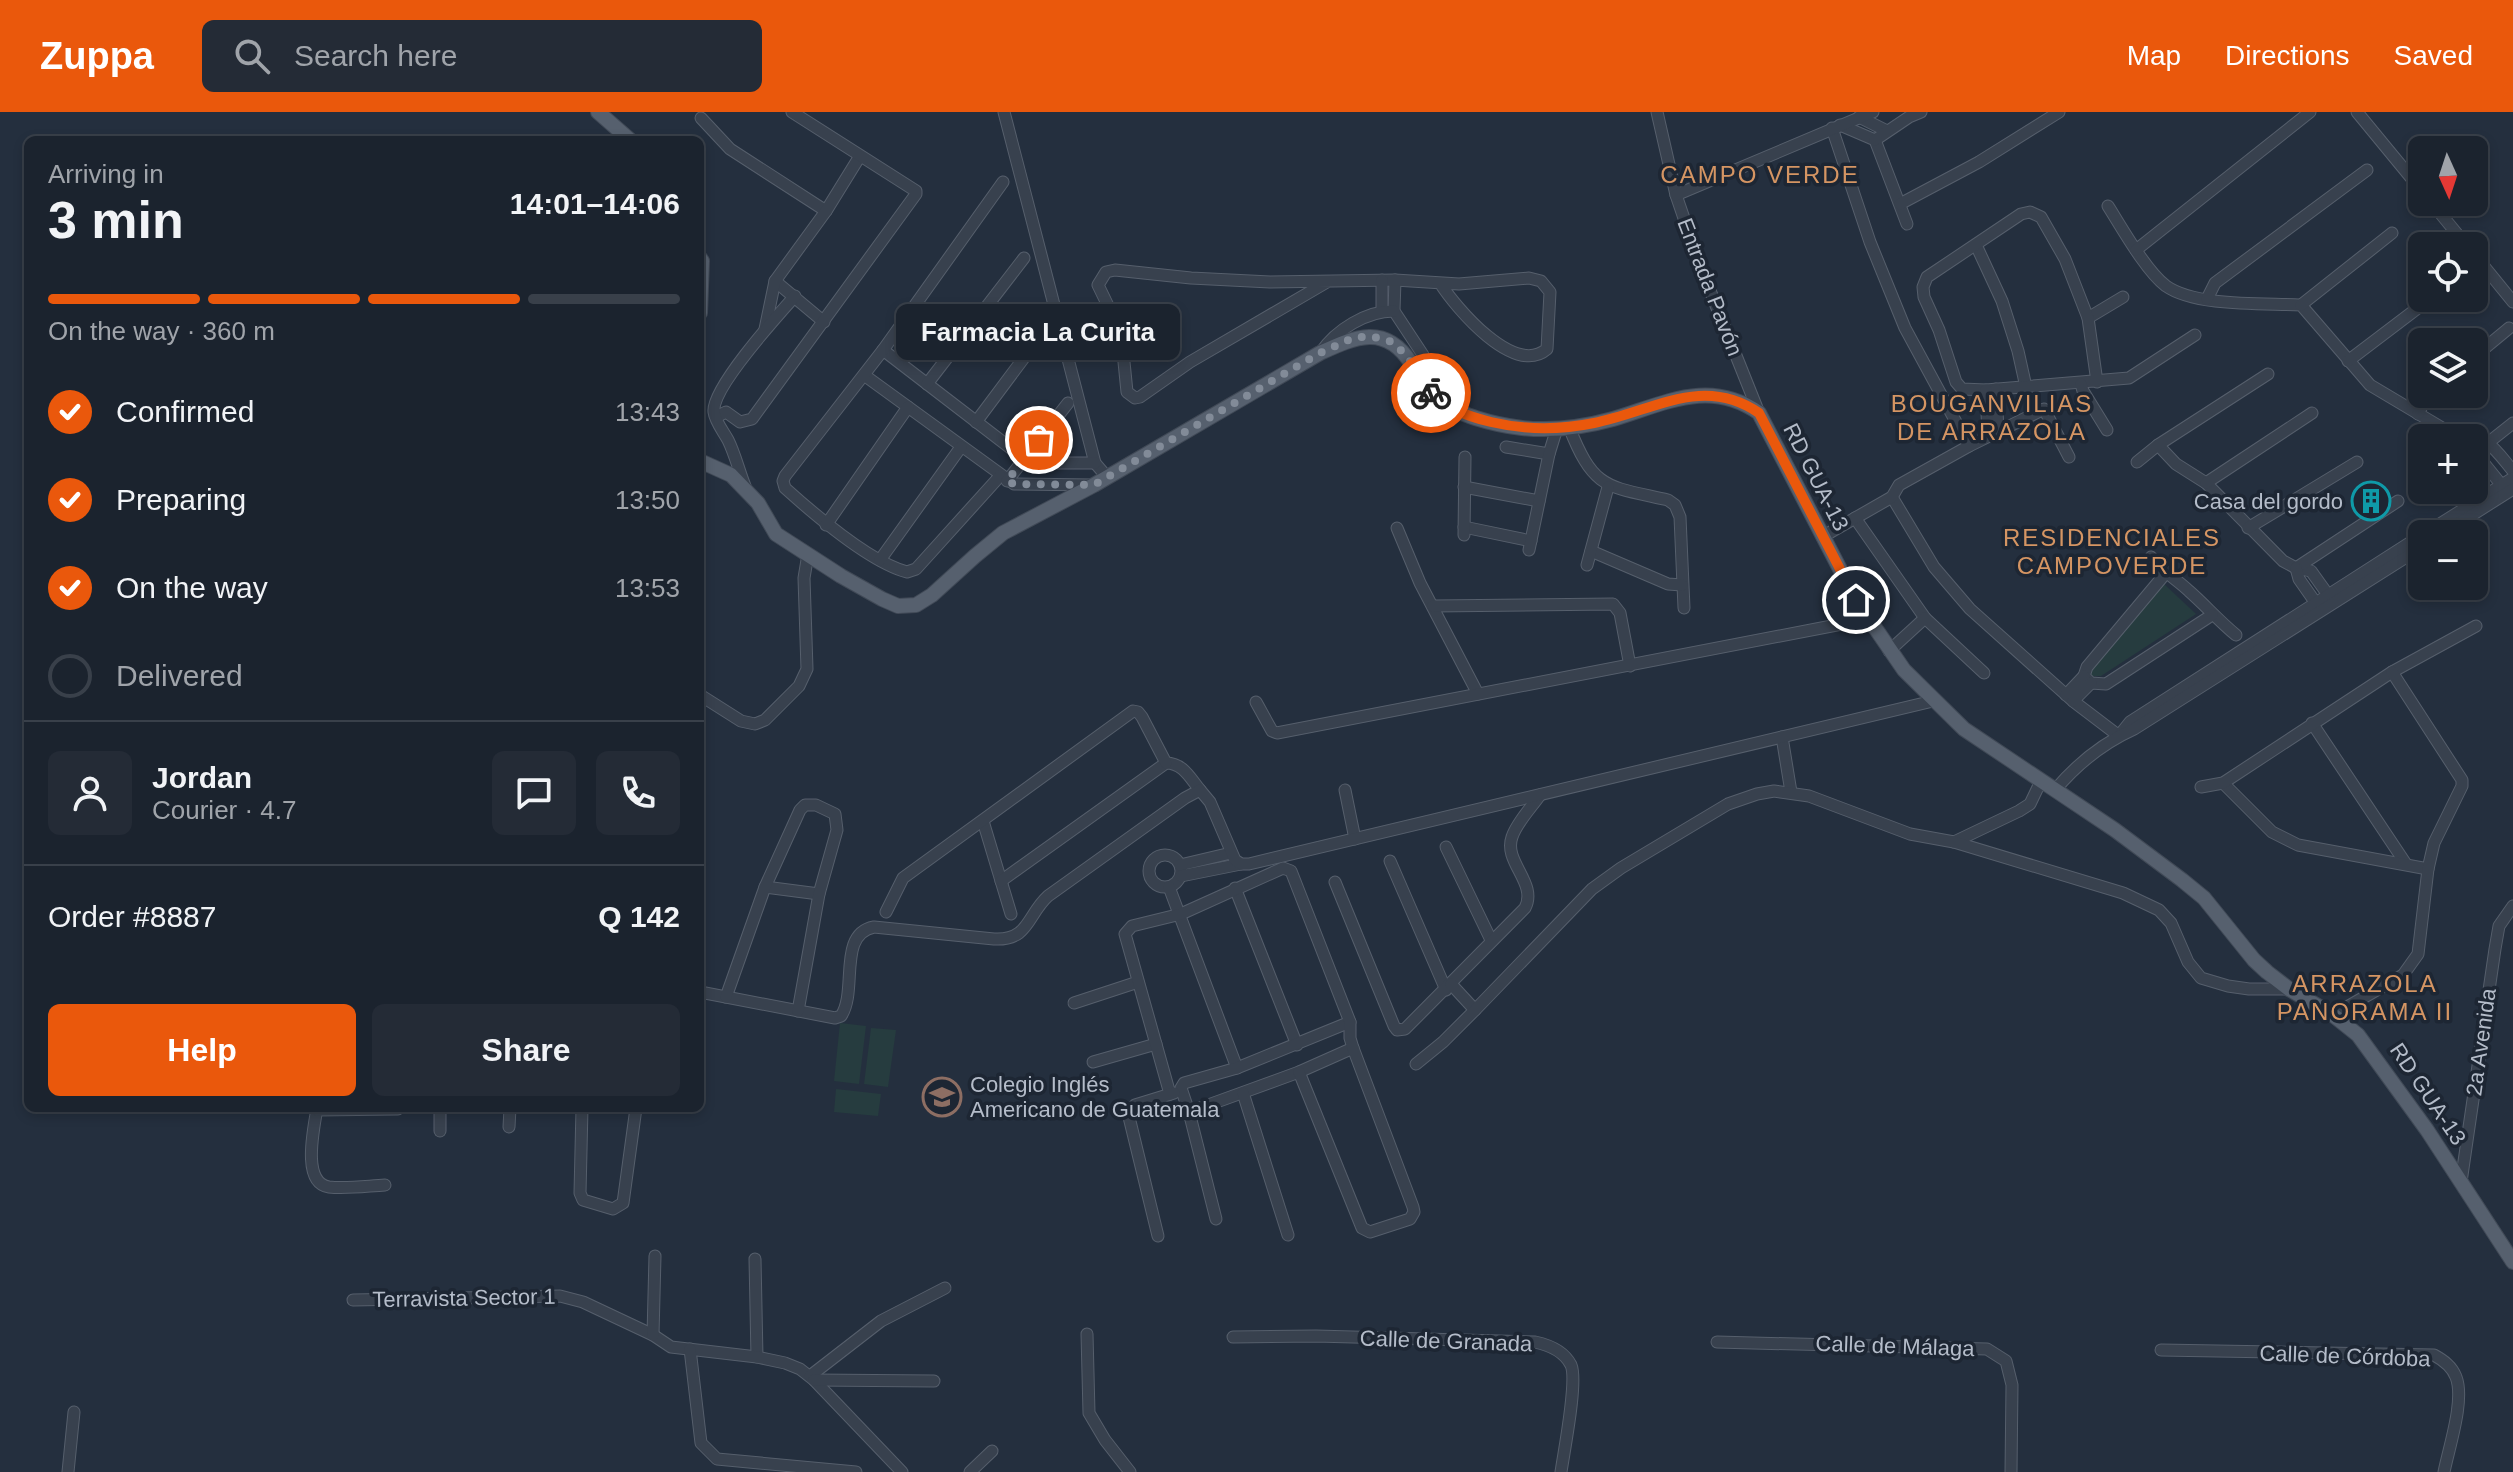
<!DOCTYPE html>
<html lang="en">
<head>
<meta charset="utf-8">
<style>
	body { margin:0; font-family:Helvetica,sans-serif; background:#242b36; color:#f1f3f6; height:100vh; display:flex; flex-direction:column; font-size:30px; white-space:nowrap }
	* { box-sizing:border-box; margin:0 }
	p { font-size:26px; color:#a0a4aa }
	.icon { flex:none; width:44px; height:44px; fill:none; stroke:currentColor; stroke-width:2; stroke-linecap:round; stroke-linejoin:round }
	.map { position:relative; flex:1; overflow:hidden }
	.panel { position:absolute; left:24px; top:24px; width:680px; height:976px; display:flex; flex-direction:column; background:#1b232e; border-radius:12px; box-shadow:0 4px 12px #0003,0 0 0 2px #39404a }
	.panel>* { flex:none }
	.needle { width:52px; rotate:177deg }
	.fabs { position:absolute; left:2408px; top:24px; display:grid; gap:16px }
	.fabs a { display:grid; place-items:center; width:80px; height:80px; border-radius:12px; background:#1b232e; box-shadow:0 4px 12px #0003,0 0 0 2px #39404a; font-size:40px }
	.pin { position:absolute; display:grid; place-items:center; width:68px; height:68px; color:#fff; margin:-34px; border:4px solid #fff; border-radius:50%; box-shadow:0 2px 8px #0007 }
	.courier { position:absolute; display:grid; place-items:center; width:80px; height:80px; margin:-40px; border:6px solid #ea580c; border-radius:50%; background:#fff; color:#222; box-shadow:0 2px 10px #0007 }
	.bubble { position:absolute; height:56px; border-radius:12px; background:#1b232e; box-shadow:0 4px 12px #0003,0 0 0 2px #39404a; font-size:26px; font-weight:600; line-height:56px; text-align:center }
	.headline em { font-style:normal; font-weight:600 }
	.headline div { display:flex; flex-direction:column-reverse }
	.headline { display:flex; align-items:center; justify-content:space-between; height:136px; padding:0 24px }
	h1 { font-size:52px; font-weight:600; line-height:60px }
	.bar { display:grid; grid-template-columns:repeat(4,1fr); gap:12px 8px; align-content:center; height:96px; padding:0 24px }
	.bar i { height:10px; border-radius:6px; background:#39404a }
	.bar .selected { background:#ea580c }
	.bar p { grid-column:span 4 }
	.line { display:flex; align-items:center; gap:20px; padding:0 24px; border-top:2px solid #39404a }
	.line div { flex:1 }
	.round { display:grid; place-items:center; flex:none; width:84px; height:84px; border-radius:12px; background:#242b36 }
	ol { padding:0 24px; list-style:none }
	li { display:flex; align-items:center; gap:24px; height:88px }
	li p { margin-inline-start:auto }
	li .icon { padding:8px; border-radius:50%; background:#ea580c; color:#fff; stroke-width:4 }
	li:last-child { color:#a0a4aa }
	li i { width:44px; height:44px; border:4px solid #39404a; border-radius:50% }
	.primary-button { display:flex; gap:16px; margin-top:auto; padding:16px 24px }
	.primary-button a { flex:1; height:92px; border-radius:12px; background:#ea580c; color:#fff; font-size:32px; font-weight:600; line-height:92px; text-align:center }
	.primary-button a+a { background:#242b36; color:#f1f3f6 }
	header { display:flex; align-items:center; gap:48px; box-sizing:border-box; height:112px; padding:0 40px; background:#ea580c; color:#fff }
	header strong { font-size:38px }
	nav { display:flex; gap:44px; margin-inline-start:auto; font-size:28px }
	.search { width:560px; height:72px; background:#242b36; display:flex; align-items:center; gap:20px; box-sizing:border-box; padding:0 28px; border-radius:12px; color:#a0a4aa; font-size:30px }
	.map>svg:first-child { display:block }
</style>
</head>
<body>
<header>
<strong>Zuppa</strong>
<div class="search"><svg class="icon" aria-label="search" viewBox="0 0 24 24"><circle cx="10" cy="10" r="6"/><path d="M15 15l6 6"/></svg>Search here</div>
<nav><a>Map</a><a>Directions</a><a>Saved</a></nav>
</header>
<div class="map">
<svg width="2513" height="1360" viewBox="0 0 2513 1360">
	<rect width="100%" height="100%" fill="#242f3e"/>
	<g fill="#263c3f">
		<polygon points="2164,472 2196,502 2101,564 2092,564 2089,560 2090,552"/>
		<polygon points="840,911 866,914 859,972 834,969"/>
		<polygon points="871,916 896,918 888,975 864,972"/>
		<polygon points="836,977 881,982 878,1004 834,1000"/>
	</g>
	<g fill="none" stroke-linecap="round" stroke-linejoin="round">
		<g stroke="#565f6c" stroke-width="13">
			<g id="minor">
				<polyline points="1004,0 1095,351 1107,365"/>
				<polyline points="1657,0 1676,83 1701,156 1759,301"/>
				<polyline points="2357,0 2422,79"/>
				<polyline points="1859,5 1887,19"/>
				<polyline points="701,6 730,37 826,99"/>
				<polyline points="1840,13 1875,28 1907,112"/>
				<polyline points="1832,16 1870,130 1905,216 1969,334"/>
				<polyline points="1875,28 1909,5 1921,0"/>
				<polyline points="1676,83 1873,0"/>
				<polyline points="2431,90 2467,134"/>
				<polyline points="1900,92 1979,50 2059,0"/>
				<path d="M 2108,94 C 2122,116 2146,159 2166,174 C 2196,195 2264,191 2301,193 L 2370,273 L 2459,326"/>
				<polyline points="1976,133 2002,189 2018,239 2026,275"/>
				<polyline points="2136,138 2310,0"/>
				<polyline points="2474,142 2513,190"/>
				<polyline points="1395,168 1394,199 1423,243 1437,285"/>
				<polyline points="775,169 824,210"/>
				<path d="M 1327,170 L 1190,250 L 1140,285 L 1135,286 L 1127,280 L 1122,230 L 1113,204 L 1098,173 L 1106,160 L 1115,158 L 1191,166 L 1270,170 L 1395,168 L 1459,172 L 1529,166 L 1541,169 L 1550,180 L 1547,237 C 1514,265 1456,196 1440,171"/>
				<polyline points="2207,187 2215,171 2367,58"/>
				<polyline points="2301,193 2392,121"/>
				<polyline points="1382,199 1382,168"/>
				<polyline points="2088,206 2123,185"/>
				<polyline points="765,217 775,169 826,99 860,44"/>
				<polyline points="883,238 1030,351 1095,351"/>
				<path d="M 1321,240 C 1336,218 1366,199 1394,199"/>
				<polyline points="2474,245 2509,216"/>
				<polyline points="2348,249 2431,186"/>
				<polyline points="864,263 1014,372 1094,373"/>
				<polyline points="2097,270 2088,206 2065,147 2041,105 2030,100 2021,102 1927,165 1923,175 1924,185 1939,218 1956,270 1962,277 1986,278 2129,266 2195,223"/>
				<polyline points="927,272 1024,146"/>
				<polyline points="2081,272 2083,279 2107,318"/>
				<polyline points="1996,277 1998,319"/>
				<polyline points="1986,278 1988,324"/>
				<polyline points="2418,302 2428,282"/>
				<polyline points="716,305 726,300 740,310 752,307 916,82 916,79 792,0"/>
				<polyline points="976,310 1044,219"/>
				<path d="M 1569,315 C 1594,378 1606,374 1668,388 L 1675,393 L 1680,405 L 1684,496"/>
				<path d="M 2455,323 C 2487,322 2494,336 2513,359"/>
				<polyline points="2489,330 2513,311"/>
				<polyline points="2158,333 2176,352 2206,371 2283,449 2296,456 2311,459 2331,487"/>
				<polyline points="1506,335 1549,342"/>
				<polyline points="2474,339 2504,376"/>
				<polyline points="2137,350 2158,333 2268,262"/>
				<path d="M 1000,364 L 916,457 L 907,460 C 869,450 815,403 785,376 L 783,369 L 785,364 L 883,238 L 1003,70"/>
				<polyline points="1007,369 1068,291"/>
				<polyline points="2206,371 2312,301"/>
				<path d="M 745,374 C 739,359 735,342 728,328 C 723,319 715,309 714,300 C 711,277 778,203 795,184"/>
				<polyline points="1464,375 1539,389"/>
				<polyline points="1892,385 1934,455 1970,497 2073,589 2119,624"/>
				<polyline points="1855,406 1925,506 1984,561"/>
				<polyline points="826,413 908,295"/>
				<polyline points="1464,415 1531,429"/>
				<polyline points="1397,416 1420,471 1478,582"/>
				<polyline points="2248,416 2357,350"/>
				<polyline points="2424,422 2513,366"/>
				<polyline points="2442,422 2513,377"/>
				<polyline points="1464,423 1465,345"/>
				<polyline points="1822,425 1892,385 1899,373 1969,334 2044,297 2069,345"/>
				<polyline points="1529,438 1549,342 1557,316"/>
				<polyline points="1591,439 1668,472 1682,473"/>
				<path d="M 2151,445 C 2163,460 2175,466 2189,479 C 2205,493 2219,509 2236,523"/>
				<polyline points="880,448 961,335"/>
				<polyline points="1587,453 1608,375"/>
				<polyline points="2296,456 2398,389"/>
				<polyline points="2296,456 2299,467 2320,497"/>
				<polyline points="2165,462 2087,555 2084,564 2091,571 2106,572 2212,503"/>
				<polyline points="1433,494 1613,492 1620,501 1630,554"/>
				<polyline points="1889,539 1925,506"/>
				<polyline points="700,583 741,609 755,612 765,608 799,574 807,557 804,466 808,442"/>
				<polyline points="2066,583 2084,564"/>
				<polyline points="2073,589 2091,571"/>
				<polyline points="1256,590 1272,619 1277,621 1868,507"/>
				<polyline points="2312,611 2406,752"/>
				<polyline points="2122,620 2130,610 2422,423"/>
				<polyline points="1782,625 1791,680"/>
				<polyline points="2223,671 2272,720 2298,733 2428,757"/>
				<polyline points="2201,675 2223,671 2392,560 2476,514"/>
				<polyline points="1345,678 1355,727"/>
				<path d="M 2055,678 C 2077,652 2103,631 2134,617 L 2422,435"/>
				<polyline points="983,709 1011,802"/>
				<polyline points="1954,730 2019,699 2030,692 2041,669"/>
				<polyline points="1446,735 1491,828"/>
				<circle cx="1165" cy="759" r="16"/>
				<polyline points="1390,749 1446,878"/>
				<polyline points="1180,753 1231,741"/>
				<polyline points="1181,764 1241,752"/>
				<path d="M 1001,769 L 1166,651 C 1183,651 1190,666 1200,678"/>
				<path d="M 1335,770 L 1394,914 L 1397,918 L 1405,917 L 1525,796 C 1538,771 1503,750 1512,725 C 1517,710 1531,696 1540,683"/>
				<polyline points="765,775 819,782"/>
				<polyline points="1169,775 1237,956"/>
				<polyline points="1235,776 1297,933"/>
				<polyline points="886,800 903,766 1133,599 1138,600 1142,605 1166,651"/>
				<polyline points="1451,872 1475,898"/>
				<path d="M 700,880 L 835,906 L 841,904 C 858,879 837,822 874,815 L 994,827 C 1029,829 1027,803 1048,784 L 1185,686 L 1200,678 L 1210,690 L 1235,748 L 1241,752 L 1249,752 L 1933,589"/>
				<polyline points="726,885 765,775 800,698 805,693 816,693 835,702 837,718 819,782 798,899"/>
				<polyline points="1074,891 1138,870"/>
				<polyline points="2333,903 2403,863 2418,842 2428,757 2434,731 2462,674 2462,668 2392,560"/>
				<polyline points="1350,910 1237,956 1184,971 1181,976 1189,1000 1299,960 1353,936"/>
				<polyline points="1093,950 1156,932"/>
				<polyline points="1416,952 1443,930 1475,898 1592,777 1621,756 1728,692 1757,682 1774,679 1809,684 1910,722 1954,730 2123,781 2159,798 2171,811 2188,850 2201,866 2228,874 2249,877 2289,877"/>
				<polyline points="1243,981 1288,1123"/>
				<polyline points="1170,982 1125,822 1132,814 1181,802 1283,756 1291,759 1350,910 1350,926 1353,936 1413,1095 1414,1100 1410,1107 1370,1120 1362,1116 1299,960"/>
				<path d="M 317,996 C 314,1016 301,1071 329,1075 C 346,1077 367,1074 385,1073"/>
				<polyline points="440,996 440,1019"/>
				<polyline points="582,996 580,1081 583,1088 613,1097 623,1091 636,996"/>
				<polyline points="317,998 398,997"/>
				<polyline points="1189,1000 1216,1107"/>
				<polyline points="509,1015 510,996"/>
				<polyline points="2461,1070 2495,837 2499,814 2513,794"/>
				<polyline points="1158,1124 1128,1001 1135,993 1174,981"/>
				<polyline points="755,1147 757,1245"/>
				<polyline points="353,1188 560,1184 583,1190 653,1223 671,1235 757,1245 785,1251 800,1257 814,1268 902,1360"/>
				<polyline points="1087,1222 1089,1301 1105,1328 1130,1360"/>
				<polyline points="653,1223 655,1144"/>
				<path d="M 1233,1225 L 1316,1224 L 1535,1230 C 1549,1233 1564,1239 1571,1253 C 1578,1269 1564,1339 1561,1360"/>
				<polyline points="1717,1230 1987,1237 2006,1249 2012,1273 2011,1360"/>
				<polyline points="690,1237 701,1331 717,1347 856,1360"/>
				<path d="M 2161,1238 L 2434,1243 C 2443,1248 2452,1254 2456,1265 C 2465,1288 2449,1335 2444,1360"/>
				<polyline points="810,1264 881,1209 945,1176"/>
				<polyline points="814,1268 934,1269"/>
				<polyline points="68,1360 74,1300"/>
				<polyline points="970,1360 992,1339"/>
			</g>
		</g>
		<g stroke="#414a57" stroke-width="16">
			<g id="major">
				<polyline points="598,0 630,28"/>
				<polyline points="700,146 702,149 700,201"/>
				<path d="M 700,349 L 731,363 L 758,391 L 776,422 L 841,464 L 882,487 L 898,494 L 916,493 L 932,483 L 975,444 L 1003,421 L 1094,373 L 1320,241 C 1355,225 1385,211 1411,251 C 1418,263 1425,276 1436,286 C 1455,303 1496,313 1522,316 C 1551,319 1584,315 1613,307 C 1664,292 1709,266 1759,301 L 1856,488 L 1904,558 L 1964,617 L 2115,718 L 2182,768 L 2204,786 L 2254,848 L 2267,860 L 2289,877 L 2333,903 L 2358,923 L 2427,1018 L 2513,1150"/>
			</g>
		</g>
		<use href="#minor" stroke="#38414e" stroke-width="11"/>
		<use href="#major" stroke="#56606e" stroke-width="14"/>
	</g>
	<g fill="none" stroke-linecap="round" stroke-linejoin="round">
		<polyline stroke="#828b98" stroke-width="8" stroke-dasharray="0 14.4" points="1039,328 1007,369 1014,372 1094,373 1320,241 1353,226 1371,224 1392,230 1406,243 1431,281"/>
		<path stroke="#ea580c" stroke-width="10" d="M 1431,281 C 1445,296 1470,305 1491,310 C 1525,318 1560,318 1594,311 C 1652,300 1702,262 1759,301 L 1856,488"/>
	</g>
	<defs>
		<g id="building-ring" transform="scale(2)"><circle r="9.5" fill="#1d2633" stroke="#0f9aa8" stroke-width="1.5"/><path d="M-4-6H4V6H1V3H-1V6H-4ZM-2.5-4.3h1.7v1.8h-1.7ZM.8-4.3h1.7v1.8H.8ZM-2.5-1h1.7V.8h-1.7ZM.8-1h1.7V.8H.8Z" fill="#0f9aa8"/></g>
		<g id="school-ring" transform="scale(2)"><circle r="9.5" fill="#1d2633" stroke="#8d6e63" stroke-width="1.5"/><path d="M0-5L7-2L0 1L-7-2ZM-4 1L0 2.5L4 1V4Q0 6-4 4Z" fill="#8d6e63"/></g>
	</defs>
	<g fill-rule="evenodd">
		<use href="#building-ring" x="2371" y="389"/>
		<use href="#school-ring" x="942" y="985"/>
	</g>
	<g text-anchor="middle" dominant-baseline="central" stroke-width="7" stroke-linejoin="round" paint-order="stroke">
		<g font-size="22" fill="#b4bcc9" stroke="#1d2633">
			<text transform="translate(1710 175) rotate(69)">Entrada Pavón</text>
			<text transform="translate(1816 365) rotate(63)">RD GUA-13</text>
			<text transform="translate(2481 930) rotate(-82)">2a Avenida</text>
			<text transform="translate(2428 982) rotate(56)">RD GUA-13</text>
			<text transform="translate(464 1186) rotate(-1)">Terravista Sector 1</text>
			<text transform="translate(1446 1229) rotate(2)">Calle de Granada</text>
			<text transform="translate(1895 1234) rotate(2)">Calle de Málaga</text>
			<text transform="translate(2345 1244) rotate(2)">Calle de Córdoba</text>
		</g>
		<g font-size="22" fill="#b4bcc9" stroke="#1d2633" text-anchor="end">
			<text x="2343" y="389">Casa del gordo</text>
			<text x="970" y="972" text-anchor="start">Colegio Inglés<tspan x="970" dy="25">Americano de Guatemala</tspan></text>
		</g>
		<g font-size="24" letter-spacing="2" fill="#d59563" stroke="#1d2633">
			<text x="1760" y="62">CAMPO VERDE</text>
			<text x="1992" y="291">BOUGANVILIAS<tspan x="1992" dy="28">DE ARRAZOLA</tspan></text>
			<text x="2112" y="425">RESIDENCIALES<tspan x="2112" dy="28">CAMPOVERDE</tspan></text>
			<text x="2365" y="871">ARRAZOLA<tspan x="2365" dy="28">PANORAMA II</tspan></text>
		</g>
	</g>
</svg>
<div class="fabs">
<a><svg class="needle" viewBox="-14 -14 28 28"><path d="M0-13l5 13h-10z" fill="#e53935"/><path d="M0 13l5-13h-10z" fill="#a0a4aa"/></svg></a>
<a><svg class="icon" aria-label="locate" viewBox="0 0 24 24"><circle cx="12" cy="12" r="6"/><path d="M12 2v4M12 18v4M2 12h4M18 12h4"/></svg></a>
<a><svg class="icon" aria-label="layers" viewBox="0 0 24 24"><path d="M12 4l9 5-9 5-9-5zM3 14l9 5 9-5"/></svg></a>
<a>+</a>
<a>−</a>
</div>
<div class="pin" style="left:1039px;top:328px;background:#ea580c"><svg class="icon" aria-label="bag" viewBox="0 0 24 24"><path d="M5 8h14l-1 12H6zM9 8a3 3 0 0 1 6 0"/></svg></div>
<div class="pin" style="left:1856px;top:488px;background:#1f2937"><svg class="icon" aria-label="home" viewBox="0 0 24 24"><path d="M3 11l9-7 9 7M6 9v11h12V9"/></svg></div>
<div class="courier" style="left:1431px;top:281px"><svg class="icon" aria-label="bike" viewBox="0 0 24 24"><circle cx="6" cy="16" r="4"/><circle cx="18" cy="16" r="4"/><path d="M6 16l4-8h5l3 8M10 8l3 8H6M13 5h3"/></svg></div>
<div class="bubble" style="left:896px;top:192px;width:284px">Farmacia La Curita</div>
<section class="panel">
<div class="headline"><div><h1>3 min</h1><p>Arriving in</p></div><em>14:01–14:06</em></div>
<div class="bar"><i class="selected"></i><i class="selected"></i><i class="selected"></i><i></i><p>On the way · 360 m</p></div>
<ol>
<li><svg class="icon" aria-label="check" viewBox="0 0 24 24"><path d="M5 12l5 5 9-10"/></svg>Confirmed<p>13:43</p></li>
<li><svg class="icon" aria-label="check" viewBox="0 0 24 24"><path d="M5 12l5 5 9-10"/></svg>Preparing<p>13:50</p></li>
<li><svg class="icon" aria-label="check" viewBox="0 0 24 24"><path d="M5 12l5 5 9-10"/></svg>On the way<p>13:53</p></li>
<li><i></i>Delivered</li>
</ol>
<div class="line" style="height:144px"><a class="round"><svg class="icon" aria-label="person" viewBox="0 0 24 24"><circle cx="12" cy="8" r="4"/><path d="M4 21q1-7 8-7t8 7"/></svg></a><div><b>Jordan</b><p>Courier · 4.7</p></div><a class="round"><svg class="icon" aria-label="chat" viewBox="0 0 24 24"><path d="M4 5h16v11H9l-5 4z"/></svg></a><a class="round"><svg class="icon" aria-label="phone" viewBox="0 0 24 24"><path d="M5 4h4l2 5-3 2q2 4 5 5l2-3 5 2v4C11 20 4 13 5 4z"/></svg></a></div>
<div class="line" style="height:104px"><div>Order #8887</div><b>Q 142</b></div>
<div class="primary-button"><a>Help</a><a>Share</a></div>
</section>
</div>
</body>
</html>
